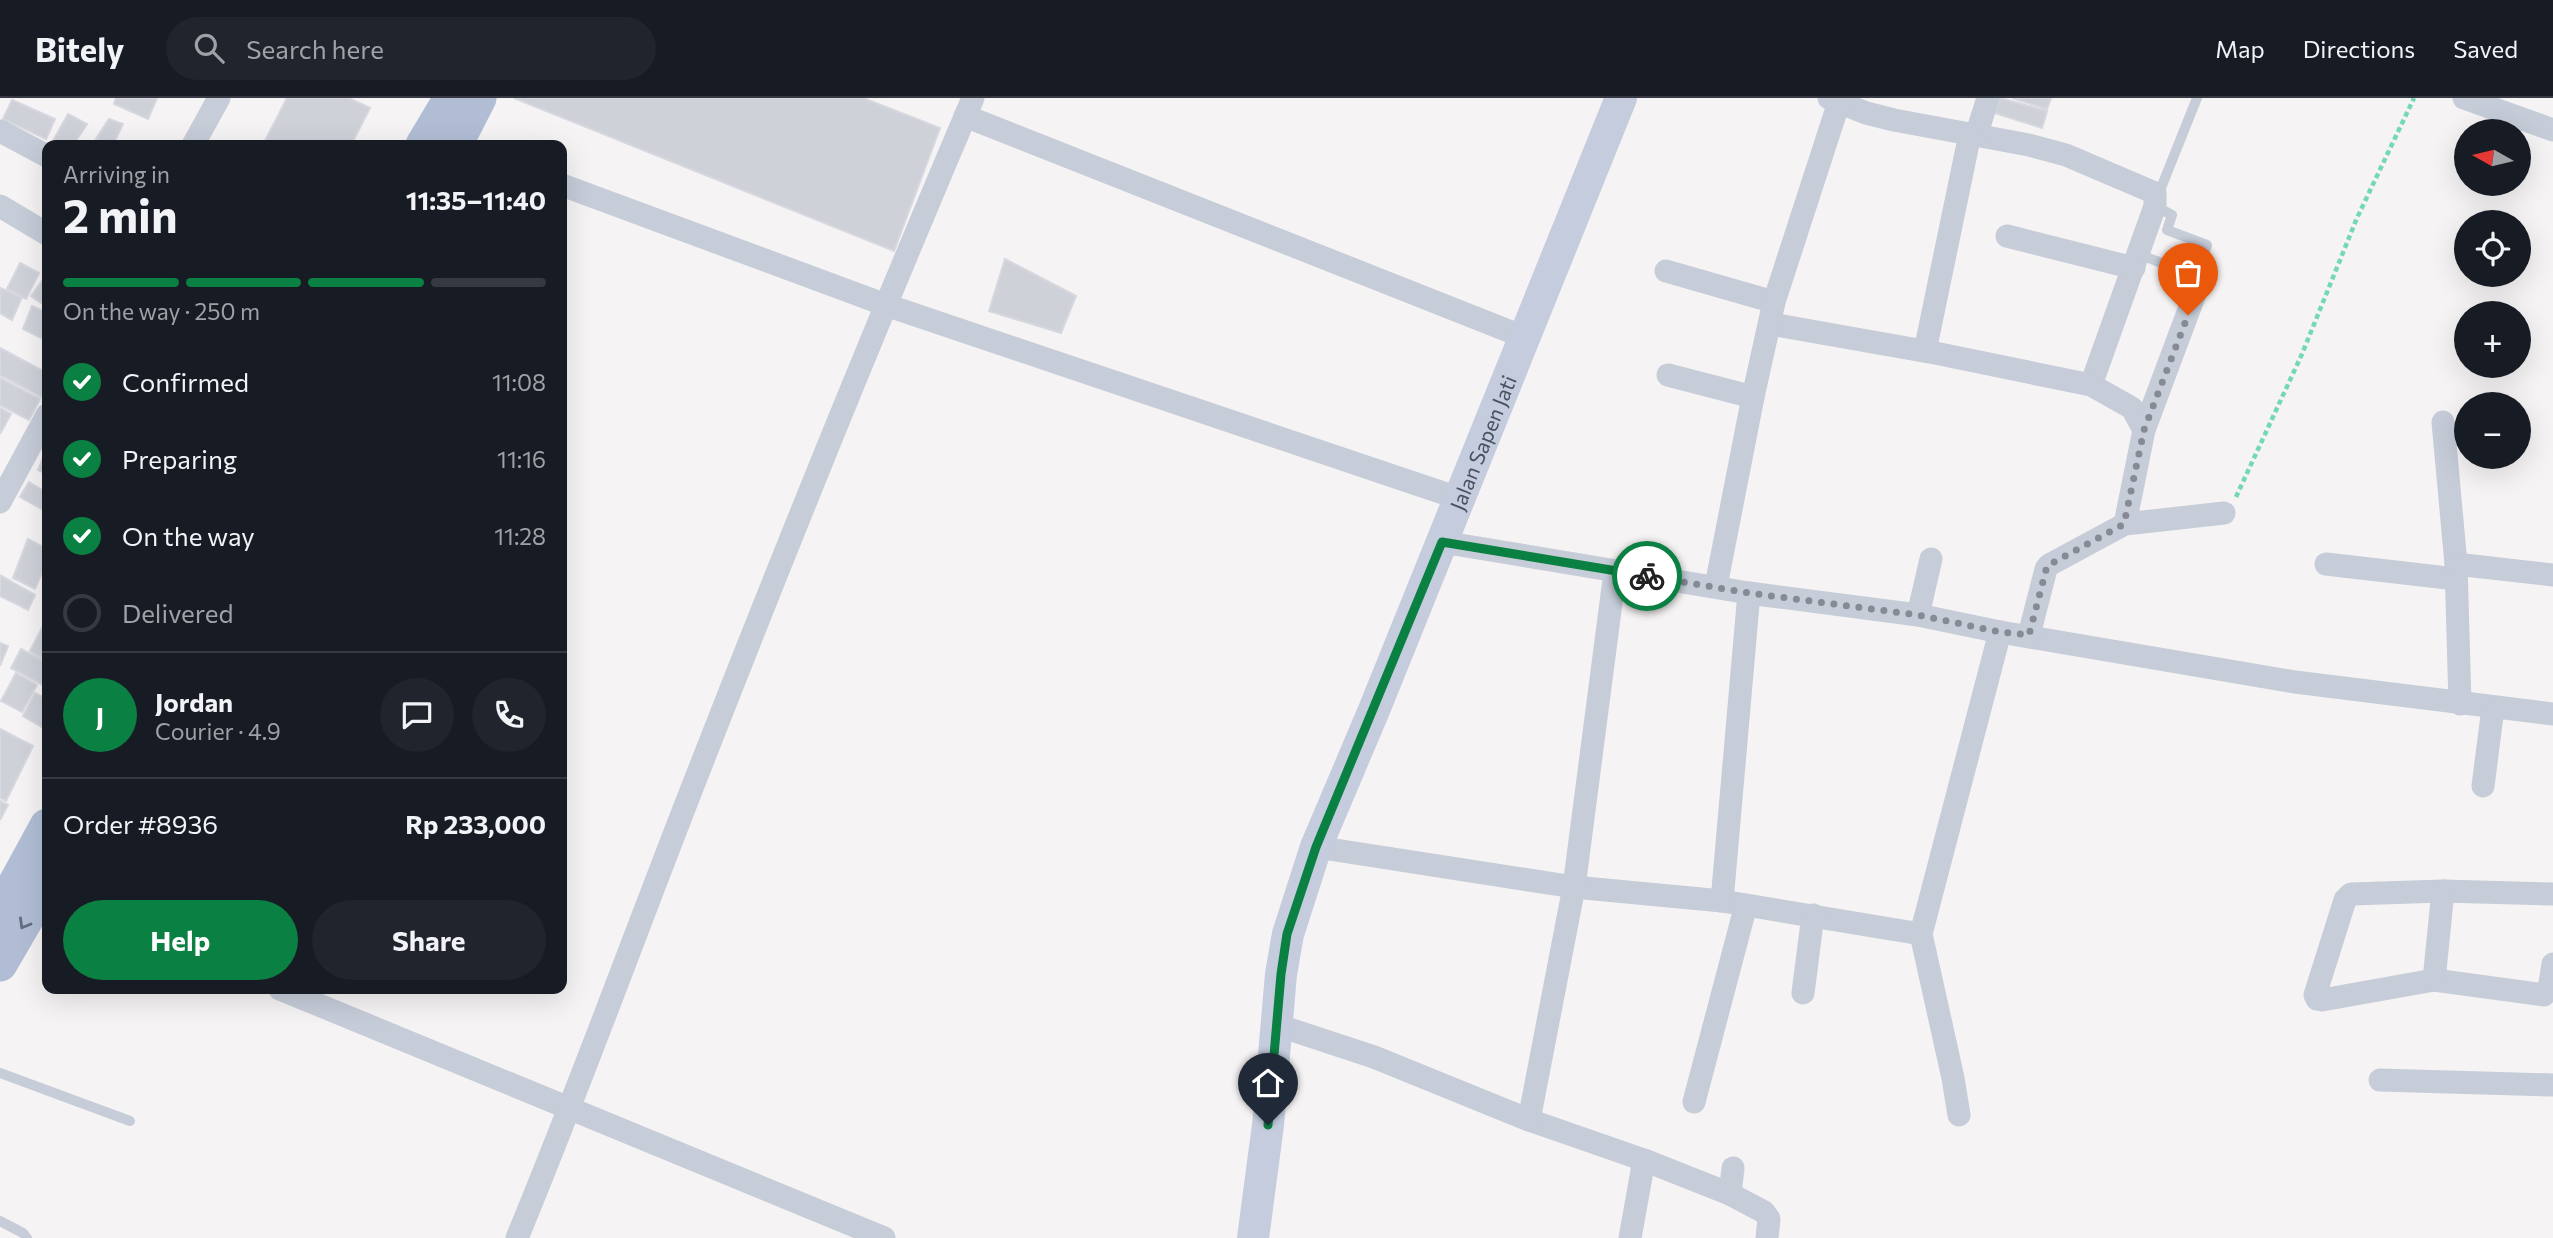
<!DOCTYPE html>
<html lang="en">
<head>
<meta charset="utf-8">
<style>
	body { margin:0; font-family:Commissioner,sans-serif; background:#20242c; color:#f1f3f6; height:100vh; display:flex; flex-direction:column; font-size:26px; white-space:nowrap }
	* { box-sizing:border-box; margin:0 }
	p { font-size:23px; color:#9ea1a6 }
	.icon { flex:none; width:38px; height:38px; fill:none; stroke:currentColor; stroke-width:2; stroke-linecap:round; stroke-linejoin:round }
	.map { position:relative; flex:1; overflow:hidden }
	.details { position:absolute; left:42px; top:42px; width:525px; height:854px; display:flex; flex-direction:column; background:#171b24; border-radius:14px; box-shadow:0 7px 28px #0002 }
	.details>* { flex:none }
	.needle { width:46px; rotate:278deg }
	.fabs { position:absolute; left:2454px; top:21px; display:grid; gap:14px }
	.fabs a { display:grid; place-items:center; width:77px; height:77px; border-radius:50%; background:#171b24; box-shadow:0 7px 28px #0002; font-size:35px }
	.pin { position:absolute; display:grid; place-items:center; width:60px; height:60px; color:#fff; margin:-72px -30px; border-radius:50% 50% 50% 0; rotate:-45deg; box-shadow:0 0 7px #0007 }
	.pin .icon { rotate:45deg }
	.courier { position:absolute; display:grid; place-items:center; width:70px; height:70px; margin:-35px; border:5px solid #0b8043; border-radius:50%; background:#fff; color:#222; box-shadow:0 2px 9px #0007 }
	.summary em { font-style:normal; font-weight:700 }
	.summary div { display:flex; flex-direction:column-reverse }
	.summary { display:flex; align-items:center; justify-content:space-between; height:119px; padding:0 21px }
	h1 { font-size:46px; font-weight:700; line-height:52px }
	.bar { display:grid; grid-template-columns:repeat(4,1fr); gap:10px 7px; align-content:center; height:84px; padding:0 21px }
	.bar i { height:9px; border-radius:5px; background:#363941 }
	.bar .selected { background:#0b8043 }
	.bar p { grid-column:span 4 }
	.line { display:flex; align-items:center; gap:18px; padding:0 21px; border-top:2px solid #363941 }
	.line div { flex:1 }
	.round { display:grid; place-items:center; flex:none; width:74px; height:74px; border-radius:37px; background:#20242c }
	ol { padding:0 21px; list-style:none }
	li { display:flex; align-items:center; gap:21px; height:77px }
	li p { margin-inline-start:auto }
	li .icon { padding:7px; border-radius:50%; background:#0b8043; color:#fff; stroke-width:4 }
	li:last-child { color:#9ea1a6 }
	li i { width:38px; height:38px; border:4px solid #363941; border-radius:50% }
	.primary-button { display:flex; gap:14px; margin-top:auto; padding:14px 21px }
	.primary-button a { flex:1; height:80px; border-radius:42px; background:#0b8043; color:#fff; font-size:28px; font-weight:700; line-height:80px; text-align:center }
	.primary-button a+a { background:#20242c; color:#f1f3f6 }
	header { display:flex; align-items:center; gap:42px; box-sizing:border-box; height:98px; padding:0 35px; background:#171b24; border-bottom:2px solid #363941 }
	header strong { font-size:33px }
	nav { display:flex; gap:38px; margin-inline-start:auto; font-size:24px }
	.search { width:490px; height:63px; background:#20242c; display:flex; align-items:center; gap:18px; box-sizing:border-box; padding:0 24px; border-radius:38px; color:#9ea1a6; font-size:26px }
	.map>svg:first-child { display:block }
</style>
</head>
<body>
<header>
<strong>Bitely</strong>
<div class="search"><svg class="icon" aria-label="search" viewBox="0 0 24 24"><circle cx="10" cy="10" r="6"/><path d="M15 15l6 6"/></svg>Search here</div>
<nav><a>Map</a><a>Directions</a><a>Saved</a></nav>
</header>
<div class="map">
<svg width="2553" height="1140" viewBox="0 0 2553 1140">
	<rect width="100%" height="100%" fill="#f5f3f3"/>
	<g fill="#ced1d8" stroke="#d6d7df" stroke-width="2">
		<polygon points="116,0 157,0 148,21 114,6"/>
		<polygon points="287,0 349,0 370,10 351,47 263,47"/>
		<polygon points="514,0 863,0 940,30 894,153"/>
		<polygon points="2000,0 2047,13 2042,30 1995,15"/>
		<polygon points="2012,0 2051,0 2047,11"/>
		<polygon points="12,2 55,21 46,41 3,21"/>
		<polygon points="68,16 87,26 73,47 61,47 53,43"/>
		<polygon points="109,21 123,26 113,47 96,41"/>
		<polygon points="1005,161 1076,198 1061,235 989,213"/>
		<polygon points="20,165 39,175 26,201 7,191"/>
		<polygon points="47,176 47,202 44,207 31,198"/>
		<polygon points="0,190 22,199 12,222 0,215"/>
		<polygon points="32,208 47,215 47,243 23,231"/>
		<polygon points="0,250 47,275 47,288 42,299 0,277"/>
		<polygon points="0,280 40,301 29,322 0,307"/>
		<polygon points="0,310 11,316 0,336"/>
		<polygon points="46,353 47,354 47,376 38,372"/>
		<polygon points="29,384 47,395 47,414 20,399"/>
		<polygon points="28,441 47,451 47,463 35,491 13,480"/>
		<polygon points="0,477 35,497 28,512 0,498"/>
		<polygon points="44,526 47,528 47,563 30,553"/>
		<polygon points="0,545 8,548 0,568"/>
		<polygon points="21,551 47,565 47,589 11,570"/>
		<polygon points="16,575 37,587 22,614 1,603"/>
		<polygon points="35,595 47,601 47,632 23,618"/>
		<polygon points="0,631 33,648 6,703 0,700"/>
		<polygon points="0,703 8,707 0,722"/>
	</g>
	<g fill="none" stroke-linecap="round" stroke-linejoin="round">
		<polyline stroke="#72d8b6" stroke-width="4.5" stroke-dasharray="5 3.5" stroke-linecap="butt" points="2236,399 2302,256 2357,120 2414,0"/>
		<g stroke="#c6ccd8" stroke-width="10">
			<polyline points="2157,100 2197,0"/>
			<polyline points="2138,156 2196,178 2207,147 2167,132 2172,117 2155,108"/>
			<polyline points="0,975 130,1023"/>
			<polyline points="0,1123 23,1135 27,1140"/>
		</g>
		<g stroke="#c6ccd8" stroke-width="23">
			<polyline points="1829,0 1866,15 1894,22 2029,47 2066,57 2155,95 2155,108 2091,287"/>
			<polyline points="2464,0 2553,32"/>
			<polyline points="965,18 1524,239"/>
			<polyline points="0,33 47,58"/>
			<polyline points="1976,38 1988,0"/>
			<polyline points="193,47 219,0"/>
			<polyline points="562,87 886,207 1458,400"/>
			<polyline points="0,108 47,136"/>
			<polyline points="2007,138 2134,170"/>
			<polyline points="1666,173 1774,204"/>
			<polyline points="1771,226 1935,255 2091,287 2132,310 2144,332 2125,426"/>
			<polyline points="1925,253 1970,36"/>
			<polyline points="1668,277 1753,299"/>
			<polyline points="2443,324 2456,466 2460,606"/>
			<polyline points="2144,332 2196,193"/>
			<polyline points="0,404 47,317"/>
			<polyline points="1442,444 1749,495 1918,517 2000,534 2295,584 2553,616"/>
			<polyline points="2326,466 2456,481"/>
			<polyline points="2456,466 2553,477"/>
			<polyline points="1716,488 1753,299 1774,204 1839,4"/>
			<polyline points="1918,517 1931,461"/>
			<polyline points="2029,537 2046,471 2049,467 2125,426 2224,415"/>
			<polyline points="2483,688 2493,610"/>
			<polyline points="1316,749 1574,789 1722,803 1921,836"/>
			<polyline points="2553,796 2443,793 2351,796 2345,802 2315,897 2317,901 2322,902 2434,882 2544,897 2549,891 2553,866"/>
			<polyline points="1722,803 1749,495"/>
			<polyline points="2434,882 2443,793"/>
			<polyline points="280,891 884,1140"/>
			<polyline points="1803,895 1813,817"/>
			<polyline points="1277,927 1374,959 1529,1022 1644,1062 1730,1096 1764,1114 1769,1121 1767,1140"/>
			<polyline points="2380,982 2553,987"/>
			<polyline points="1694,1004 1746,807"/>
			<polyline points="1959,1017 1953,980 1921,836 2000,534"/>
			<polyline points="1529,1022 1574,789 1615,474"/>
			<polyline points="1730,1096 1733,1070"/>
			<path d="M 517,1140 C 580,988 636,833 696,680 C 785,452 877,225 973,0"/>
			<polyline points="1630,1140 1644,1062"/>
		</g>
		<path stroke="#c4ccdd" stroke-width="32" id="s1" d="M 1253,1140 L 1268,1027 L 1281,876 L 1288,836 L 1316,749 L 1374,612 L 1621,0"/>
		<g stroke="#b0bdd4" stroke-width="35">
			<polyline points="423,47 451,0"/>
			<polyline points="455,47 479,0"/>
			<polyline points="0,814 47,728"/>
			<polyline points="0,866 47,785"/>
		</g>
	</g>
	<defs><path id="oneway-chevron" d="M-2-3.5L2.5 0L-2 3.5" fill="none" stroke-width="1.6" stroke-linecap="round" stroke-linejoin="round" transform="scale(1.75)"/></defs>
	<use stroke="#626d7f" href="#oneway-chevron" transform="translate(24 826) rotate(120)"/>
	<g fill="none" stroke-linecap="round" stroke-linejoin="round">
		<polyline stroke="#858a95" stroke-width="7" stroke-dasharray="0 12.6" points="1647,478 1749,495 1918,517 2000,534 2029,537 2047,468 2124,426 2144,332 2188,217"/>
		<polyline stroke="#0b8043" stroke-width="9" points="1268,1027 1281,876 1287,836 1316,749 1442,444 1647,478"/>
	</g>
	<g text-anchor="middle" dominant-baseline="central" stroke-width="5" stroke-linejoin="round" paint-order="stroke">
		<g font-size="21" fill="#485263" stroke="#fff">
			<text stroke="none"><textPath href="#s1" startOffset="835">Jalan Sapen Jati</textPath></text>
		</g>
	</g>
</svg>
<div class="fabs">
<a><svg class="needle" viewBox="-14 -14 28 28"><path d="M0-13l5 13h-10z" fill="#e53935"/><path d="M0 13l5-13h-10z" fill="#9ea1a6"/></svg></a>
<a><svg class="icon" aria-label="locate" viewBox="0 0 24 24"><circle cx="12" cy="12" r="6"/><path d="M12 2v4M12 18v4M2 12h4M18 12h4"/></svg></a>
<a>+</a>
<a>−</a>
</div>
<div class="pin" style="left:2188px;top:217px;background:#ea580c"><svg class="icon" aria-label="bag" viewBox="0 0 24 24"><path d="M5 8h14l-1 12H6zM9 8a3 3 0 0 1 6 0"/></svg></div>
<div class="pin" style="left:1268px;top:1027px;background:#1f2937"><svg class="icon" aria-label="home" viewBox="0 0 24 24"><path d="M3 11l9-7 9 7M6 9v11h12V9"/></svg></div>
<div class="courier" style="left:1647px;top:478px"><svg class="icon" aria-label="bike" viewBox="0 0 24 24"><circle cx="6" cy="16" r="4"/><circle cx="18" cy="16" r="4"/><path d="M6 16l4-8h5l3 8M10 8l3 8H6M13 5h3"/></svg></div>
<section class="details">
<div class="summary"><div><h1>2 min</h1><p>Arriving in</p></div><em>11:35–11:40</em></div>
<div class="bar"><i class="selected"></i><i class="selected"></i><i class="selected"></i><i></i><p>On the way · 250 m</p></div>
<ol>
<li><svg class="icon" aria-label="check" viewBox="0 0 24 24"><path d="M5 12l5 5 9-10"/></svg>Confirmed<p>11:08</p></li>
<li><svg class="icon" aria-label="check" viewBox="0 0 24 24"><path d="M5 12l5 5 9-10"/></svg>Preparing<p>11:16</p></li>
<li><svg class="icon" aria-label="check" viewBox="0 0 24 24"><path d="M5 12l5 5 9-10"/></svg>On the way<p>11:28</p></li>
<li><i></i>Delivered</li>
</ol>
<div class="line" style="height:126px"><b class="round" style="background:#0b8043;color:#fff">J</b><div><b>Jordan</b><p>Courier · 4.9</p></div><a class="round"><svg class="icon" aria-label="chat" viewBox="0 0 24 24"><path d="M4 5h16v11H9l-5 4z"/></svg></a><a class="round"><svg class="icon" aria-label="phone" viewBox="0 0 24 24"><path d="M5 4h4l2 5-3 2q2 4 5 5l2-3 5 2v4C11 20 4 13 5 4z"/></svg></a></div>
<div class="line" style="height:91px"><div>Order #8936</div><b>Rp 233,000</b></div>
<div class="primary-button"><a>Help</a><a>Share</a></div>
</section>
</div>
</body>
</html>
